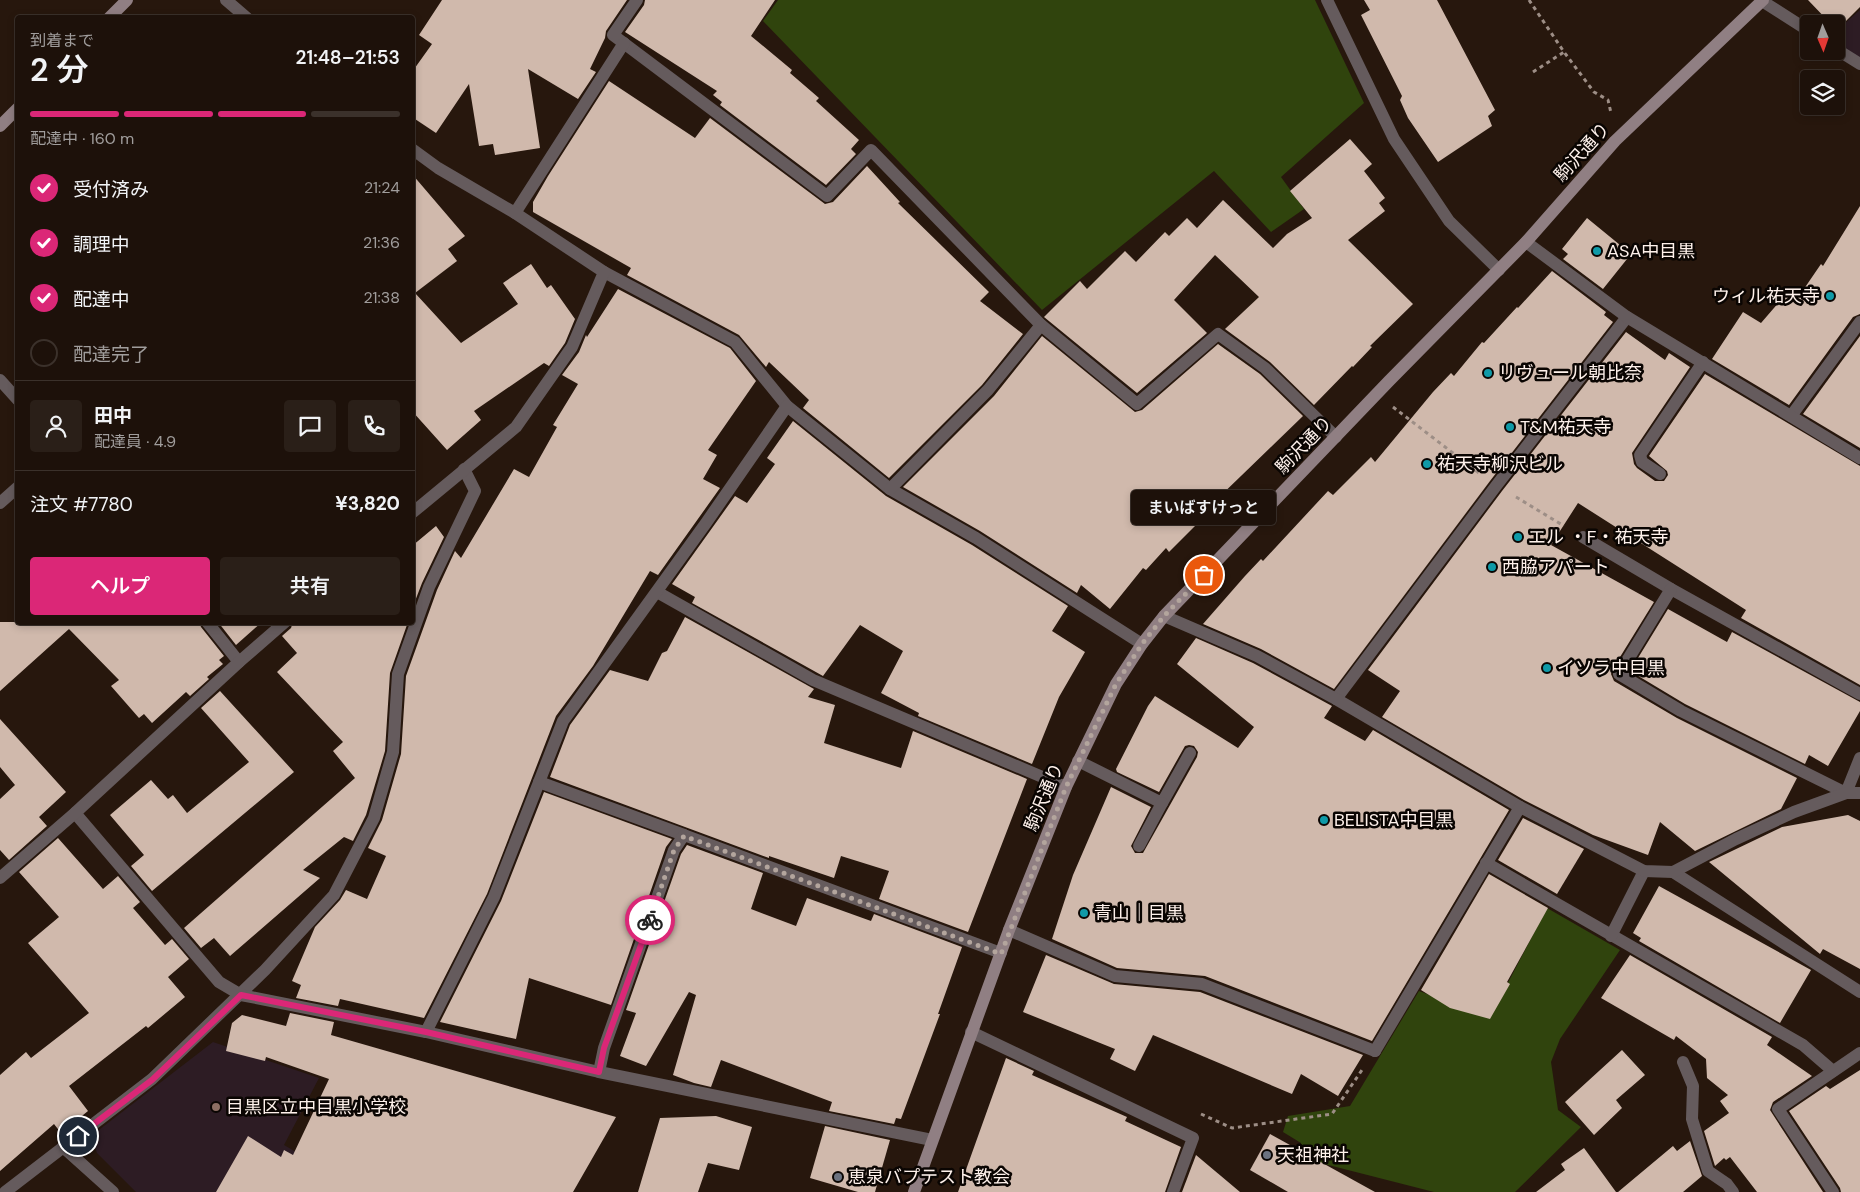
<!DOCTYPE html>
<html lang="ja">
<head>
<meta charset="utf-8">
<style>
	body { margin:0; font-family:"DM Sans","Noto Sans JP",sans-serif; background:#2a1f18; color:#f1f3f6; height:100vh; display:flex; flex-direction:column; font-size:19px; white-space:nowrap }
	* { box-sizing:border-box; margin:0 }
	p { font-size:16px; color:#a09d9c }
	.icon { flex:none; width:28px; height:28px; fill:none; stroke:currentColor; stroke-width:2; stroke-linecap:round; stroke-linejoin:round }
	.map { position:relative; flex:1; overflow:hidden }
	.drawer { position:absolute; left:15px; top:15px; width:400px; height:610px; display:flex; flex-direction:column; background:#1d110a; border-radius:5px; box-shadow:0 2px 8px #0003,0 0 0 1px #3b312b }
	.drawer>* { flex:none }
	.needle { width:32px; rotate:178deg }
	.buttons { position:absolute; left:1800px; top:15px; display:grid; gap:10px }
	.buttons a { display:grid; place-items:center; width:45px; height:45px; border-radius:5px; background:#1d110a; box-shadow:0 2px 8px #0003,0 0 0 1px #3b312b; font-size:25px }
	.pin { position:absolute; display:grid; place-items:center; width:42px; height:42px; color:#fff; margin:-21px; border:2px solid #fff; border-radius:50%; box-shadow:0 1px 5px #0007 }
	.courier { position:absolute; display:grid; place-items:center; width:50px; height:50px; margin:-25px; border:4px solid #db2777; border-radius:50%; background:#fff; color:#222; box-shadow:0 1px 6px #0007 }
	.bubble { position:absolute; height:35px; border-radius:5px; background:#1d110a; box-shadow:0 2px 8px #0003,0 0 0 1px #3b312b; font-size:16px; font-weight:600; line-height:35px; text-align:center }
	.overview em { font-style:normal; font-weight:600 }
	.overview div { display:flex; flex-direction:column-reverse }
	.overview { display:flex; align-items:center; justify-content:space-between; height:85px; padding:0 15px }
	h1 { font-size:32px; font-weight:600; line-height:38px }
	.bar { display:grid; grid-template-columns:repeat(4,1fr); gap:8px 5px; align-content:center; height:60px; padding:0 15px }
	.bar i { height:6px; border-radius:4px; background:#3b312b }
	.bar .selected { background:#db2777 }
	.bar p { grid-column:span 4 }
	.line { display:flex; align-items:center; gap:12px; padding:0 15px; border-top:1px solid #3b312b }
	.line div { flex:1 }
	.round { display:grid; place-items:center; flex:none; width:52px; height:52px; border-radius:5px; background:#2a1f18 }
	ol { padding:0 15px; list-style:none }
	li { display:flex; align-items:center; gap:15px; height:55px }
	li p { margin-inline-start:auto }
	li .icon { padding:5px; border-radius:50%; background:#db2777; color:#fff; stroke-width:4 }
	li:last-child { color:#a09d9c }
	li i { width:28px; height:28px; border:2px solid #3b312b; border-radius:50% }
	.primary-button { display:flex; gap:10px; margin-top:auto; padding:10px 15px }
	.primary-button a { flex:1; height:58px; border-radius:5px; background:#db2777; color:#fff; font-size:20px; font-weight:600; line-height:58px; text-align:center }
	.primary-button a+a { background:#2a1f18; color:#f1f3f6 }
	.map>svg:first-child { display:block }
</style>
</head>
<body>
<div class="map">
<svg width="1860" height="1192" viewBox="0 0 1860 1192">
	<rect width="100%" height="100%" fill="#27170d"/>
	<g fill="#2d1c24">
		<polygon points="1860,10 1860,60 1836,43 1836,31"/>
		<polygon points="213,1042 319,1078 284,1145 365,1192 136,1192 97,1153 91,1136"/>
	</g>
	<g fill="#30440d">
		<polygon points="778,0 1315,0 1364,103 1281,177 1304,209 1271,232 1214,171 1042,310 763,21"/>
		<polygon points="1547,908 1620,950 1560,1039 1551,1062 1558,1110 1581,1127 1515,1192 1434,1192 1297,1157 1301,1143 1283,1132 1288,1116 1350,1106 1419,991 1490,1017"/>
	</g>
	<g fill="#d0b9ac">
		<polygon points="442,0 627,0 606,31 605,38 590,69 596,72 578,99 528,69 540,148 495,155 493,144 479,146 469,84 436,133 412,117 412,72 432,44 419,35"/>
		<polygon points="645,0 775,0 751,36 792,70 790,73 819,98 816,101 859,140 851,149 856,154 826,185 720,105 722,102 713,95 717,91 625,32 644,5"/>
		<polygon points="1364,0 1437,0 1495,110 1488,116 1492,126 1438,162 1408,118 1400,100 1402,96 1361,15 1370,10"/>
		<polygon points="1808,0 1860,0 1860,7 1837,30 1836,24 1831,24"/>
		<polygon points="609,81 695,138 710,118 825,204 833,202 867,166 900,202 898,203 989,292 980,301 1023,334 982,385 889,478 803,408 809,400 769,362 766,367 739,335 627,275 631,268 533,212 533,202 548,176"/>
		<polygon points="1350,139 1372,164 1364,171 1385,198 1379,203 1385,211 1348,240 1413,304 1370,346 1372,347 1353,367 1352,366 1314,405 1270,362 1225,329 1259,297 1215,255 1174,300 1207,333 1137,393 1044,317 1080,281 1087,289 1125,251 1136,262 1165,232 1169,236 1187,218 1197,228 1223,200 1273,248 1287,234 1312,218 1290,191"/>
		<polygon points="412,174 465,236 448,249 457,261 415,293 461,343 518,304 503,283 531,264 547,288 551,285 575,319 565,343 549,366 544,363 474,411 481,420 447,450 412,411"/>
		<polygon points="1860,206 1860,314 1853,317 1789,405 1712,359 1743,312 1761,323 1786,294 1795,302 1821,264 1823,266"/>
		<polygon points="1587,218 1631,254 1603,289 1563,259 1568,254 1562,249"/>
		<polygon points="1552,271 1606,312 1604,315 1613,322 1490,481 1334,689 1261,649 1203,624 1245,576 1261,559 1263,561 1328,491 1333,495 1371,457 1375,462 1433,392 1451,373 1454,376 1482,342 1484,343 1517,307 1518,308"/>
		<polygon points="618,289 730,348 756,381 708,450 717,455 703,479 720,488 658,575 650,571 593,666 556,716 487,894 424,1018 340,999 338,1006 296,998 301,985 292,981 315,927 340,900 346,890 367,899 386,856 368,848 382,820 401,754 406,676 437,590 455,551 461,558 514,469 529,477 557,427 553,425 578,384 562,375 579,352 586,335 587,337"/>
		<polygon points="1626,332 1665,360 1669,353 1690,367 1632,453 1634,464 1637,468 1655,481 1664,481 1668,475 1667,471 1649,456 1705,374 1860,466 1860,685 1741,618 1746,610 1578,503 1551,545 1654,602 1612,670 1611,674 1614,681 1677,718 1797,778 1781,809 1695,851 1660,822 1648,855 1593,835 1524,800 1382,717 1400,691 1368,670 1502,491"/>
		<polygon points="1042,336 1135,412 1142,410 1218,344 1260,374 1303,416 1211,505 1213,508 1169,552 1166,548 1146,570 1143,568 1110,609 1081,585 1077,593 980,531 903,487 994,396"/>
		<polygon points="1860,336 1860,448 1803,414"/>
		<polygon points="793,421 886,496 972,545 1068,606 1052,631 1085,652 1059,697 1032,764 918,716 919,713 881,693 903,651 860,625 823,676 692,603 695,597 672,584 735,496 747,503 775,464 767,458"/>
		<polygon points="436,526 444,537 422,583 412,609 412,546"/>
		<polygon points="1668,609 1727,642 1732,632 1860,702 1860,711 1828,766 1809,755 1805,764 1685,704 1630,671"/>
		<polygon points="685,617 814,689 808,697 835,705 824,743 901,768 913,731 1027,779 968,932 879,899 889,871 841,856 834,878 769,856 769,858 550,777 570,725 610,670 648,681 662,653 667,651"/>
		<polygon points="0,622 199,622 201,627 224,656 219,660 223,664 207,677 209,679 190,696 186,692 152,723 144,714 139,718 111,686 119,680 69,629 0,691"/>
		<polygon points="218,622 262,622 236,645"/>
		<polygon points="293,622 408,622 390,673 385,751 366,815 353,841 344,837 303,870 320,878 230,956 214,938 201,948 184,928 355,778 333,751 343,742 277,672 297,653 282,636 291,628"/>
		<polygon points="1196,638 1253,663 1332,706 1324,718 1365,741 1373,730 1509,810 1372,1041 1205,976 1117,968 1052,939 1073,875 1111,787 1151,807 1131,846 1135,853 1143,853 1197,757 1198,752 1194,746 1189,745 1185,746 1159,792 1117,772 1116,769 1148,706 1155,696 1238,748 1254,727 1177,664"/>
		<polygon points="220,691 294,772 152,891 131,866 144,855 110,815 151,780 168,799 173,795 187,813 249,762 201,708"/>
		<polygon points="0,719 66,792 39,817 47,826 9,860 0,850 0,799 15,785 0,767"/>
		<polygon points="544,792 672,839 666,847 611,1005 529,978 516,1039 440,1022 501,901"/>
		<polygon points="1848,815 1860,821 1860,969 1823,949 1820,954 1709,862 1782,827"/>
		<polygon points="1523,818 1584,849 1557,894 1498,860"/>
		<polygon points="58,838 103,889 118,876 140,902 133,908 165,945 172,939 189,959 168,977 185,997 148,1028 146,1026 69,1086 88,1111 61,1133 54,1124 0,1171 0,1075 26,1052 31,1058 89,1013 28,943 59,917 19,872"/>
		<polygon points="687,845 763,873 751,909 796,926 807,898 871,921 874,914 962,947 938,1014 940,1014 901,1119 896,1118 894,1124 829,1111 832,1102 721,1060 711,1087 694,1083 673,1075 696,995 689,992 646,1066 620,1056 636,1013 626,1010 681,854"/>
		<polygon points="1489,874 1548,908 1507,982 1510,984 1490,1019 1450,1008 1421,990"/>
		<polygon points="1659,886 1811,970 1780,1023 1639,941 1641,938 1633,933"/>
		<polygon points="1046,955 1114,984 1200,992 1363,1055 1338,1096 1301,1074 1292,1094 1153,1035 1135,1071 1110,1059 1115,1049 1023,1012"/>
		<polygon points="1630,955 1772,1037 1767,1045 1812,1076 1773,1102 1770,1110 1823,1192 1757,1192 1730,1157 1726,1160 1724,1158 1715,1166 1704,1131 1729,1113 1720,1101 1728,1095 1707,1078 1706,1059 1676,1036 1674,1040 1601,998"/>
		<polygon points="290,1013 334,1022 331,1035 616,1117 573,1192 216,1192 248,1136 281,1157 284,1150 293,1155 329,1079 266,1057 265,1061 226,1051 232,1023 242,1015 286,1026"/>
		<polygon points="1622,1050 1645,1075 1616,1100 1622,1108 1594,1135 1565,1102"/>
		<polygon points="1006,1058 1034,1071 1032,1075 1127,1117 1125,1121 1181,1147 1165,1192 958,1192"/>
		<polygon points="1860,1070 1860,1192 1841,1192 1840,1188 1789,1111 1826,1086 1830,1089"/>
		<polygon points="716,1116 752,1127 739,1170 708,1163 698,1192 638,1192 660,1118"/>
		<polygon points="825,1126 890,1140 875,1192 858,1192 810,1178"/>
		<polygon points="1270,1134 1375,1192 1288,1192 1250,1170"/>
		<polygon points="1690,1141 1702,1176 1683,1192 1618,1192 1673,1146 1677,1151"/>
		<polygon points="1584,1148 1616,1192 1536,1192 1565,1170 1561,1164"/>
		<polygon points="1196,1155 1240,1192 1182,1192"/>
	</g>
	<g fill="none" stroke-linecap="round" stroke-linejoin="round">
		<g stroke="#9d8e86" stroke-width="3" stroke-dasharray="4 4" stroke-linecap="butt">
			<polyline points="1529,0 1564,52 1594,92 1608,100 1611,113"/>
			<polyline points="1533,72 1564,52"/>
			<polyline points="1393,407 1479,473"/>
			<polyline points="1516,497 1564,526"/>
			<polyline points="1201,1114 1232,1128 1332,1114 1362,1070"/>
		</g>
		<g stroke="#655b5d" stroke-width="12">
			<polyline points="637,0 613,35 827,196 871,150 1041,325 1137,404 1218,334 1265,368 1336,437"/>
			<polyline points="515,213 624,43"/>
			<polyline points="604,272 735,342 787,406 890,489 976,538 1142,644"/>
			<polyline points="1791,416 1860,322"/>
			<polyline points="1660,474 1642,462 1640,455 1703,362"/>
			<polyline points="890,489 988,390 1041,325"/>
			<polyline points="1583,537 1671,589 1860,694"/>
			<polyline points="1671,589 1619,674 1681,711 1846,793 1860,758"/>
			<polyline points="657,592 813,680 1066,787"/>
			<polyline points="1336,699 1496,486 1627,317"/>
			<polyline points="539,782 684,835"/>
			<polyline points="1486,863 1803,1045 1833,1071"/>
			<polyline points="1673,872 1860,992"/>
			<polyline points="1009,930 1115,976 1202,984 1375,1051"/>
			<polyline points="1611,936 1644,871"/>
			<polyline points="426,1032 494,897 563,721 706,523 787,406"/>
			<polyline points="971,1032 1193,1138 1173,1192"/>
			<polyline points="1683,1062 1693,1086 1692,1119 1708,1171 1727,1184 1733,1192"/>
			<polyline points="63,1147 113,1192"/>
			<polyline points="5,1192 152,1079 265,970 334,895 374,818 393,752 398,674 429,587 475,491 464,469"/>
			<polyline points="1833,1192 1778,1109 1860,1053"/>
		</g>
		<g stroke="#655b5d" stroke-width="12">
			<polyline points="226,0 247,18"/>
			<polyline points="1327,0 1394,139 1449,221 1499,270"/>
			<polyline points="1762,1 1809,31"/>
			<polyline points="1836,49 1860,64"/>
			<polyline points="412,149 438,168 515,213 604,272 572,347 516,427 412,513"/>
			<polyline points="1526,242 1627,317 1860,458"/>
			<polyline points="0,380 18,400"/>
			<polyline points="0,503 18,487"/>
			<polyline points="1164,616 1257,656 1336,699 1520,807 1644,871 1673,872 1736,839 1794,812 1846,793 1860,793"/>
			<polyline points="207,622 239,662"/>
			<polyline points="1078,761 1162,803 1190,753"/>
			<polyline points="75,813 219,982 241,995 426,1032 599,1072 932,1140"/>
			<polyline points="1139,846 1162,803"/>
			<polyline points="0,878 75,813 239,662 285,622"/>
			<polyline points="1375,1051 1520,807"/>
			<polyline points="599,1072 604,1048 674,850 684,835 1001,953"/>
		</g>
		<g stroke="#907f83" stroke-width="12">
			<polyline points="109,18 127,0"/>
			<polyline points="0,126 18,108"/>
			<polyline points="914,1192 1009,930 1066,787 1116,684 1142,644 1164,616 1389,381 1526,242 1615,141 1763,0"/>
		</g>
	</g>
	<g fill="none" stroke-linecap="round" stroke-linejoin="round">
		<polyline stroke="#b3a59d" stroke-width="5" stroke-dasharray="0 9" points="650,920 674,850 684,836 1001,954 1066,787 1116,684 1142,644 1164,616 1204,575"/>
		<polyline stroke="#db2777" stroke-width="6" points="78,1136 152,1080 241,995 426,1032 599,1072 604,1048 650,920"/>
	</g>
	<g fill="#0f9aa8" stroke="#0a0502" stroke-width="2">
		<circle cx="1597" cy="251" r="5"/>
		<circle cx="1830" cy="296" r="5"/>
		<circle cx="1488" cy="373" r="5"/>
		<circle cx="1510" cy="427" r="5"/>
		<circle cx="1427" cy="464" r="5"/>
		<circle cx="1518" cy="537" r="5"/>
		<circle cx="1492" cy="567" r="5"/>
		<circle cx="1547" cy="668" r="5"/>
		<circle cx="1324" cy="820" r="5"/>
		<circle cx="1084" cy="913" r="5"/>
	</g>
	<circle fill="#8d6e63" stroke="#0a0502" stroke-width="2" cx="216" cy="1107" r="5"/>
	<g fill="#6b7280" stroke="#0a0502" stroke-width="2">
		<circle cx="1267" cy="1155" r="5"/>
		<circle cx="838" cy="1177" r="5"/>
	</g>
	<g text-anchor="middle" dominant-baseline="central" stroke-width="5" stroke-linejoin="round" paint-order="stroke">
		<g font-size="18" fill="#fef1eb" stroke="#0a0502">
			<text transform="translate(1582 152) rotate(-48)">駒沢通り</text>
			<text transform="translate(1304 445) rotate(-46)">駒沢通り</text>
			<text transform="translate(1044 797) rotate(-67)">駒沢通り</text>
		</g>
		<g font-size="18" fill="#fef1eb" stroke="#0a0502" text-anchor="start">
			<text x="1607" y="251">ASA中目黒</text>
			<text x="1820" y="296" text-anchor="end">ウィル祐天寺</text>
			<text x="1498" y="373">リヴュール朝比奈</text>
			<text x="1520" y="427">T&amp;M祐天寺</text>
			<text x="1437" y="464">祐天寺柳沢ビル</text>
			<text x="1528" y="537">エル ・F・祐天寺</text>
			<text x="1502" y="567">西脇アパート</text>
			<text x="1557" y="668">イソラ中目黒</text>
			<text x="1334" y="820">BELISTA中目黒</text>
			<text x="1094" y="913">青山｜目黒</text>
			<text x="226" y="1107">目黒区立中目黒小学校</text>
			<text x="1277" y="1155">天祖神社</text>
			<text x="848" y="1177">恵泉バプテスト教会</text>
		</g>
	</g>
</svg>
<div class="buttons">
<a><svg class="needle" viewBox="-14 -14 28 28"><path d="M0-13l5 13h-10z" fill="#e53935"/><path d="M0 13l5-13h-10z" fill="#a09d9c"/></svg></a>
<a><svg class="icon" aria-label="layers" viewBox="0 0 24 24"><path d="M12 4l9 5-9 5-9-5zM3 14l9 5 9-5"/></svg></a>
</div>
<div class="pin" style="left:1204px;top:575px;background:#ea580c"><svg class="icon" aria-label="bag" viewBox="0 0 24 24"><path d="M5 8h14l-1 12H6zM9 8a3 3 0 0 1 6 0"/></svg></div>
<div class="pin" style="left:78px;top:1136px;background:#1f2937"><svg class="icon" aria-label="home" viewBox="0 0 24 24"><path d="M3 11l9-7 9 7M6 9v11h12V9"/></svg></div>
<div class="courier" style="left:650px;top:920px"><svg class="icon" aria-label="bike" viewBox="0 0 24 24"><circle cx="6" cy="16" r="4"/><circle cx="18" cy="16" r="4"/><path d="M6 16l4-8h5l3 8M10 8l3 8H6M13 5h3"/></svg></div>
<div class="bubble" style="left:1131px;top:490px;width:145px">まいばすけっと</div>
<section class="drawer">
<div class="overview"><div><h1>2 分</h1><p>到着まで</p></div><em>21:48–21:53</em></div>
<div class="bar"><i class="selected"></i><i class="selected"></i><i class="selected"></i><i></i><p>配達中 · 160 m</p></div>
<ol>
<li><svg class="icon" aria-label="check" viewBox="0 0 24 24"><path d="M5 12l5 5 9-10"/></svg>受付済み<p>21:24</p></li>
<li><svg class="icon" aria-label="check" viewBox="0 0 24 24"><path d="M5 12l5 5 9-10"/></svg>調理中<p>21:36</p></li>
<li><svg class="icon" aria-label="check" viewBox="0 0 24 24"><path d="M5 12l5 5 9-10"/></svg>配達中<p>21:38</p></li>
<li><i></i>配達完了</li>
</ol>
<div class="line" style="height:90px"><a class="round"><svg class="icon" aria-label="person" viewBox="0 0 24 24"><circle cx="12" cy="8" r="4"/><path d="M4 21q1-7 8-7t8 7"/></svg></a><div><b>田中</b><p>配達員 · 4.9</p></div><a class="round"><svg class="icon" aria-label="chat" viewBox="0 0 24 24"><path d="M4 5h16v11H9l-5 4z"/></svg></a><a class="round"><svg class="icon" aria-label="phone" viewBox="0 0 24 24"><path d="M5 4h4l2 5-3 2q2 4 5 5l2-3 5 2v4C11 20 4 13 5 4z"/></svg></a></div>
<div class="line" style="height:65px"><div>注文 #7780</div><b>¥3,820</b></div>
<div class="primary-button"><a>ヘルプ</a><a>共有</a></div>
</section>
</div>
</body>
</html>
